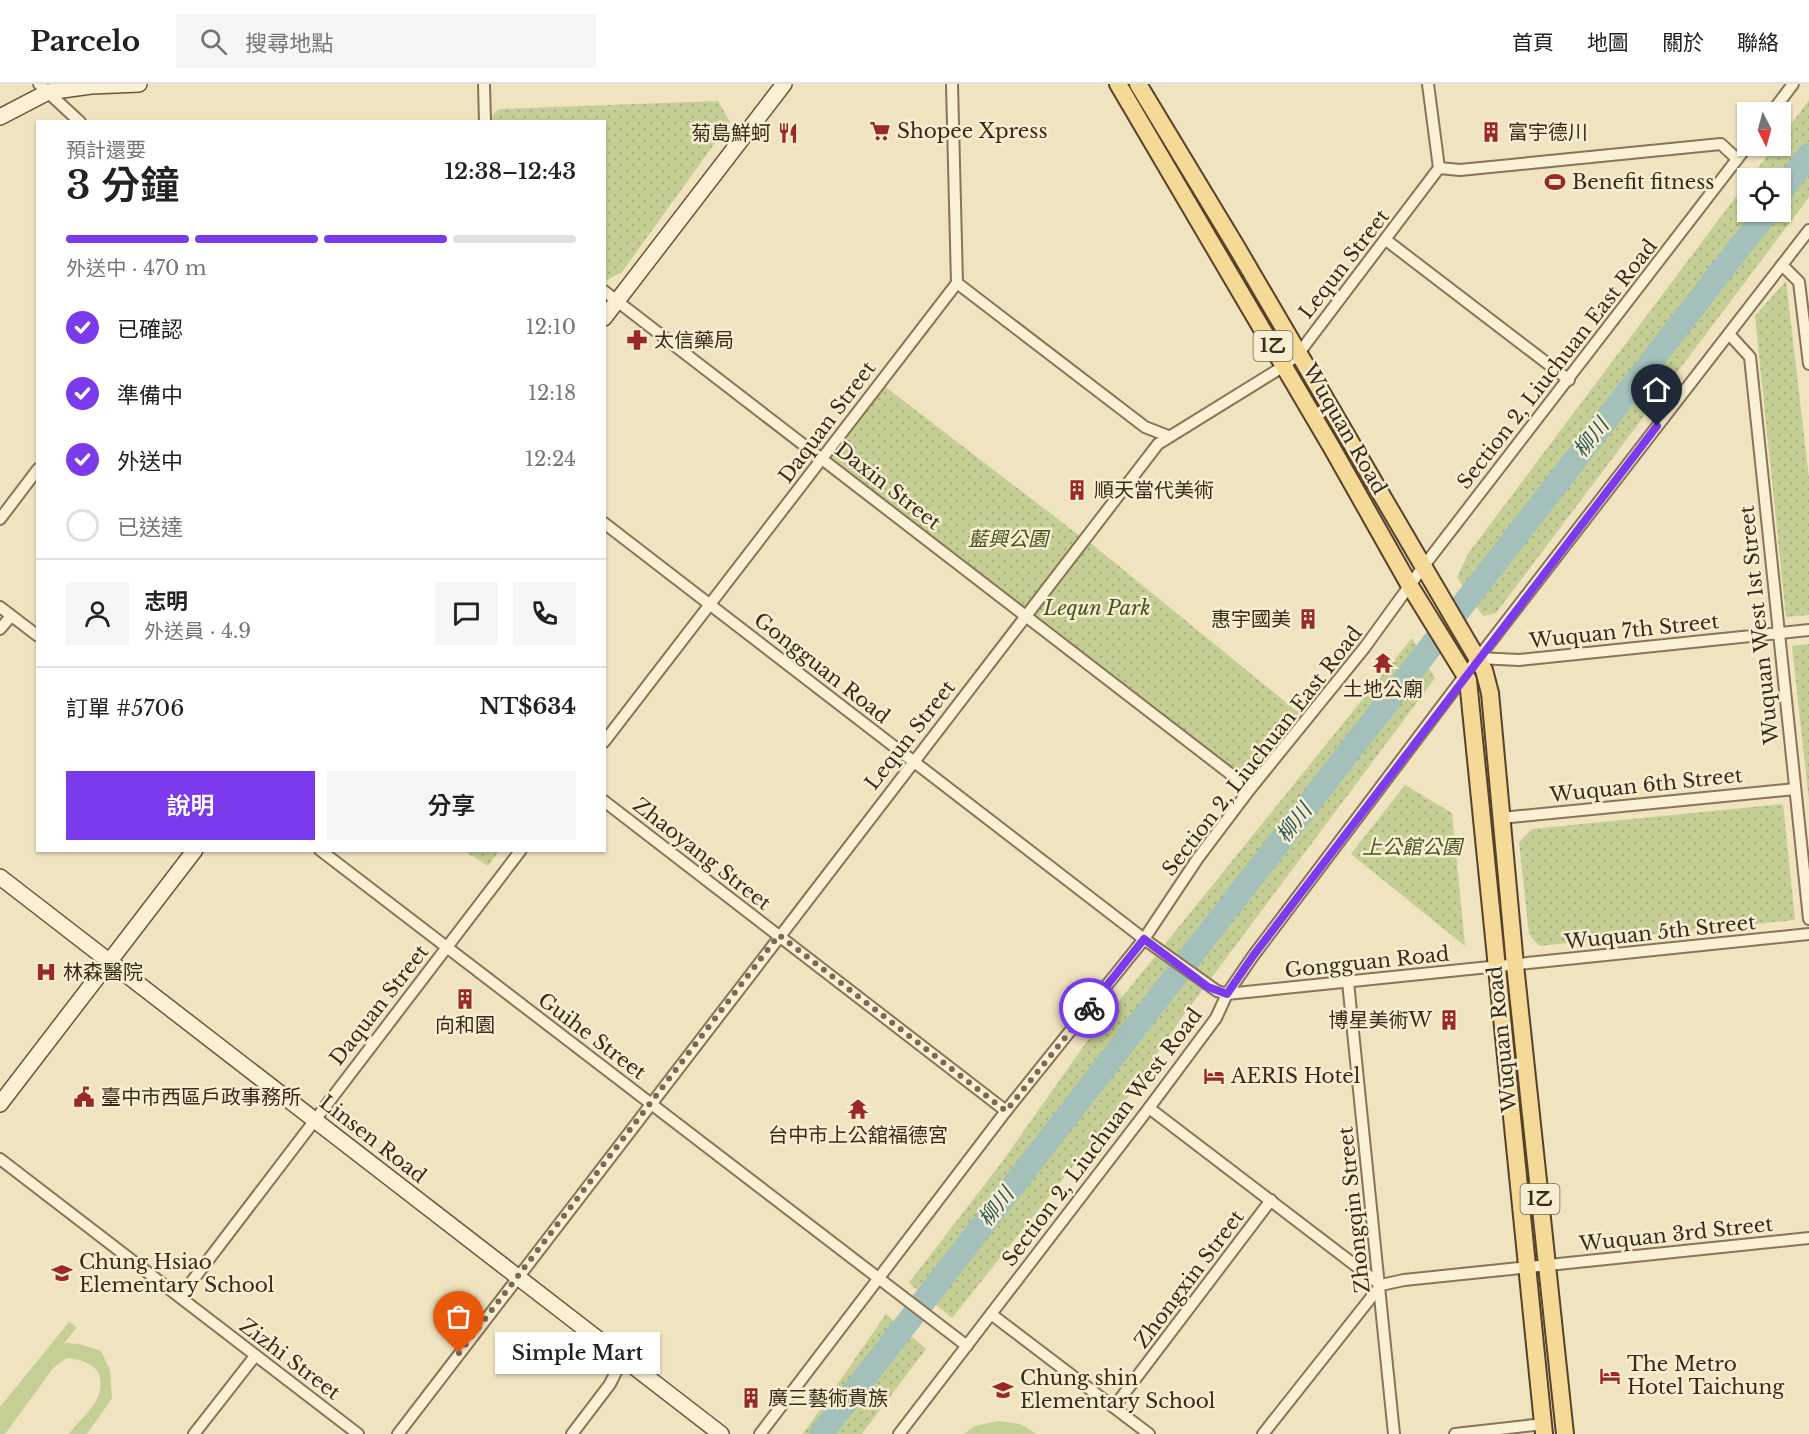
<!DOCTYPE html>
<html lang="zh-TW">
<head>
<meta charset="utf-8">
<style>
	body { margin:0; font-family:"Libre Baskerville","Noto Sans TC",serif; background:#f6f6f6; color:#222; height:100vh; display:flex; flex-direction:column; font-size:22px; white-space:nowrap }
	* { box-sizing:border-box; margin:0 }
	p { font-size:20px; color:#767676 }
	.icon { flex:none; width:33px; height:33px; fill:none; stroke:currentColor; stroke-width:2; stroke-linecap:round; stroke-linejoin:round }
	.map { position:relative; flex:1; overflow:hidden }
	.details { position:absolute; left:36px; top:36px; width:570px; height:732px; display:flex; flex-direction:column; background:#fff; border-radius:0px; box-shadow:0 2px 4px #0004 }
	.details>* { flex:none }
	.needle { width:39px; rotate:174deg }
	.controls { position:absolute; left:1737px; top:18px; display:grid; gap:12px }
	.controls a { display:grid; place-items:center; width:54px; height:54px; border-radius:0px; background:#fff; box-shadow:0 2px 4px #0004; font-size:30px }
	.pin { position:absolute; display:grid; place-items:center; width:51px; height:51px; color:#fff; margin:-62px -26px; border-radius:50% 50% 50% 0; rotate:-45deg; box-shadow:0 0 6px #0007 }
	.pin .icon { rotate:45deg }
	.courier { position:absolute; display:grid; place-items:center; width:60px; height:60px; margin:-30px; border:4px solid #7c3aed; border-radius:50%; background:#fff; color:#222; box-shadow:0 2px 8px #0007 }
	.bubble { position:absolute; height:42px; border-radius:0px; background:#fff; box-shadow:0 2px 4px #0004; font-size:20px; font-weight:600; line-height:42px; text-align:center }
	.headline em { font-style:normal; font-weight:600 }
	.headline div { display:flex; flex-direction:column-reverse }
	.headline { display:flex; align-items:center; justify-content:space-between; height:102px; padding:0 30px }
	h1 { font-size:39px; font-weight:600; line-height:45px }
	.bar { display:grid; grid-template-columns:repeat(4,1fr); gap:9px 6px; align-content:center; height:72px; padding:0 30px }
	.bar i { height:8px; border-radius:4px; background:#e0e0e0 }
	.bar .selected { background:#7c3aed }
	.bar p { grid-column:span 4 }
	.line { display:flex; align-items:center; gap:15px; padding:0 30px; border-top:2px solid #e0e0e0 }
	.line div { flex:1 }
	.round { display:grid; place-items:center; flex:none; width:63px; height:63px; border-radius:0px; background:#f6f6f6 }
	ol { padding:0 30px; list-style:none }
	li { display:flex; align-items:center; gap:18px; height:66px }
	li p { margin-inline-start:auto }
	li .icon { padding:6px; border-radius:50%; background:#7c3aed; color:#fff; stroke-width:4 }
	li:last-child { color:#767676 }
	li i { width:33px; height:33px; border:3px solid #e0e0e0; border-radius:50% }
	.primary-button { display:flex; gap:12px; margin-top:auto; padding:12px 30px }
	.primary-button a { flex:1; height:69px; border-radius:0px; background:#7c3aed; color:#fff; font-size:24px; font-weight:600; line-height:69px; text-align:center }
	.primary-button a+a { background:#f6f6f6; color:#222 }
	header { display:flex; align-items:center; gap:36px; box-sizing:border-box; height:84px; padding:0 30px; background:#fff; border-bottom:2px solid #e0e0e0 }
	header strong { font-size:28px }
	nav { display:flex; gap:33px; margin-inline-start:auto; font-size:21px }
	.search { width:420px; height:54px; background:#f6f6f6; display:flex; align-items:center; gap:15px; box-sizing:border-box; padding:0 21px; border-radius:0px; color:#767676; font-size:22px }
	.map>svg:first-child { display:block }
</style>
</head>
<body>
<header>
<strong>Parcelo</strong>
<div class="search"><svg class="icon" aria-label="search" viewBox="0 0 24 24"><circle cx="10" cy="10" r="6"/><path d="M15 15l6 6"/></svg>搜尋地點</div>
<nav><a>首頁</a><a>地圖</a><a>關於</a><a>聯絡</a></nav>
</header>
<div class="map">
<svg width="1809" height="1350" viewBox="0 0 1809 1350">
	<defs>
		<pattern id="park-dots" width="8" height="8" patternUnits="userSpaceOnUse" patternTransform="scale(1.5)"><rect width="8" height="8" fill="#c5ce94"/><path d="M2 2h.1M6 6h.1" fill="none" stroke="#aab17f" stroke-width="1.8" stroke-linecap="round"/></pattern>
	</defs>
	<rect width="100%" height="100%" fill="#efe3c0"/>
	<g fill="#c5ce94">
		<path d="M 69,1238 L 77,1243 L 64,1259 L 79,1260 L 101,1267 L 110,1286 L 112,1314 L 87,1350 L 69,1350 C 77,1339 93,1325 98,1313 C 108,1286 90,1276 67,1274 L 54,1283 L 5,1350 L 0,1350 L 0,1323 Z"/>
		<polygon points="999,1337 1020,1340 1037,1350 964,1350 975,1342"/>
	</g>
	<g fill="url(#park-dots)">
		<polygon points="1809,16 1809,113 1496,529 1483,532 1457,493 1468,470 1747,98 1748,128 1780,128 1780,94 1750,94 1775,62 1780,62 1781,54"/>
		<polygon points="718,17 730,38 622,188 605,197 604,38 486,37 499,25"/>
		<polygon points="1786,197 1809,394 1809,531 1786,533 1755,232"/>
		<polygon points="883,301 1081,453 1024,525 829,372"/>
		<polygon points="1088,457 1299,629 1246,698 1031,531"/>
		<polygon points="1412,554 1435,594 1180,936 1126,1016 952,1234 909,1199 1002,1078 1090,953"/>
		<polygon points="1809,560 1809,717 1792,562"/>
		<polygon points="1405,701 1452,729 1465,862 1351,770"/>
		<polygon points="1783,720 1795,836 1539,862 1529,850 1519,758 1532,745"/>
		<polygon points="464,767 499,767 488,782"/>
		<polygon points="886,1230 926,1265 862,1350 803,1350"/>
	</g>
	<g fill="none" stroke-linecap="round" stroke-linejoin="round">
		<g stroke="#a3c1ba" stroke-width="24">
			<polyline points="1780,109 1809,71"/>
			<polyline points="821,1350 1767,128"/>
		</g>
		<g stroke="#897457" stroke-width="14">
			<g id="minor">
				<polyline points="39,0 80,38"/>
				<polyline points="484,0 485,38"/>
				<polyline points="1772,28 1793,0"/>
				<polyline points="1439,84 1460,86 1721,60 1737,75"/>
				<polyline points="1386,156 1569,296"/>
				<polyline points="1782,181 1799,198 1809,280"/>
				<polyline points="957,199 1145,343 1168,352"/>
				<polyline points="604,207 1250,705"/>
				<polyline points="1729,250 1750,273 1809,835"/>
				<polyline points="0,435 38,385"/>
				<polyline points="604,439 1144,855 1217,907 1227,910 1809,850"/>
				<polyline points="0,523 38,552"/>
				<polyline points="0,545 11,532"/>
				<polyline points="1478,574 1519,576 1809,546"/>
				<polyline points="604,658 957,199 952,0"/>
				<polyline points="604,717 1006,1027"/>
				<polyline points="1501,734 1795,705"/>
				<polyline points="320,766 967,1262"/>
				<polyline points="1348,898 1394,1350"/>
				<polyline points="1149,1024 1381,1201"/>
				<polyline points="0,1075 358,1350"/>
				<polyline points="180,1213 521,766"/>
				<polyline points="991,1230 1149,1350"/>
				<polyline points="1114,1323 1271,1116"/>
				<polyline points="194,1350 255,1272"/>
				<polyline points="398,1350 1158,360 1284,282 1299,269 1439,84 1428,0"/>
				<polyline points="572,1350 610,1300 623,1274"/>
				<polyline points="760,1350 1006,1027 1144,855 1198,774 1250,705 1365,563 1423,483 1748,61"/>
				<polyline points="899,1350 1149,1024 1216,934 1227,910 1253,872 1478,574 1809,146"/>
				<polyline points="1263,1350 1381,1201 1404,1196 1809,1154"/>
				<polyline points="1455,1350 1543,1340"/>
			</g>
		</g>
		<g stroke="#6b553b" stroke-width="18">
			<g id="secondary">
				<polyline points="0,33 48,8 91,2 139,0"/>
				<polyline points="604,234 784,0"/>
				<polyline points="0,793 721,1350"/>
				<polyline points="0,1020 195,766"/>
			</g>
		</g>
		<g stroke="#57412c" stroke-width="20">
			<g id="primary">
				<polyline points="1118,0 1332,364 1410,502 1468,596 1544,1350"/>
				<polyline points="1138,0 1237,164 1484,586 1490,609 1515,881 1565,1350"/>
			</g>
		</g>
		<use href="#minor" stroke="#faf0d4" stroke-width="10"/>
		<use href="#secondary" stroke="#faf0d4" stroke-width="15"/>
		<use href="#primary" stroke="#f4da96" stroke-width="16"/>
	</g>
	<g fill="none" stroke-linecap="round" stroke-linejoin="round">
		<polyline stroke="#786b55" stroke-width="6" stroke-dasharray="0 10.8" points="459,1269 779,851 1006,1027 1089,924"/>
		<polyline stroke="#7c3aed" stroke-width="8" points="1089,924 1144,855 1208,903 1227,910 1253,872 1657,342"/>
	</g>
	<defs>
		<g id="supermarket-bare" transform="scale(1.62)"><path d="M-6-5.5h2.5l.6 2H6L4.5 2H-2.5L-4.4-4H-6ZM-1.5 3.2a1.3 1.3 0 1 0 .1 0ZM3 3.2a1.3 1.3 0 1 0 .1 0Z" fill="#9a2925" stroke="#f7edd0" stroke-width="2.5" paint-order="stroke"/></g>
		<g id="building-bare" transform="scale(1.62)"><path d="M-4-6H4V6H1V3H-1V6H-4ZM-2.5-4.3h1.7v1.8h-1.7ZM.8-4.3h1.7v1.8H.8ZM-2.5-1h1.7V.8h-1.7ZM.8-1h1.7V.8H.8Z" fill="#9a2925" stroke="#f7edd0" stroke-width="2.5" paint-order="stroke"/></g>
		<g id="restaurant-bare" transform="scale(1.62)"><path d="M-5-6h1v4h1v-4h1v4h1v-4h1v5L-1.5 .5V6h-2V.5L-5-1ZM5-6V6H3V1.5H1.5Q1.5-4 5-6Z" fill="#9a2925" stroke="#f7edd0" stroke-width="2.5" paint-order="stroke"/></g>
		<g id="stadium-bare" transform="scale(1.62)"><path d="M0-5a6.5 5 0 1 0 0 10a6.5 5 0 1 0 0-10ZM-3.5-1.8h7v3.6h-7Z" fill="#9a2925" stroke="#f7edd0" stroke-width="2.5" paint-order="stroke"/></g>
		<g id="pharmacy-bare" transform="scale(1.62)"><path d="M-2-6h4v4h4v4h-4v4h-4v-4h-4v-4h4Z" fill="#9a2925" stroke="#f7edd0" stroke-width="2.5" paint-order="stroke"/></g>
		<g id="temple-bare" transform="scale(1.62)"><path d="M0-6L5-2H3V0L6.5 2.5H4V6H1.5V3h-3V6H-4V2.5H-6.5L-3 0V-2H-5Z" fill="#9a2925" stroke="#f7edd0" stroke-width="2.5" paint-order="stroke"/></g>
		<g id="hospital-bare" transform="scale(1.62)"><path d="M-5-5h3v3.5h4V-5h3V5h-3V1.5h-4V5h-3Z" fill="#9a2925" stroke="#f7edd0" stroke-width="2.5" paint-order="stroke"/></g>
		<g id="hotel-bare" transform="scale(1.62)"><path d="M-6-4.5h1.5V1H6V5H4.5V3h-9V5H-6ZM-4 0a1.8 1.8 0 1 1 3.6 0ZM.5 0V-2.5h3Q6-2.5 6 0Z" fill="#9a2925" stroke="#f7edd0" stroke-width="2.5" paint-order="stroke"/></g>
		<g id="civic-bare" transform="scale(1.62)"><path d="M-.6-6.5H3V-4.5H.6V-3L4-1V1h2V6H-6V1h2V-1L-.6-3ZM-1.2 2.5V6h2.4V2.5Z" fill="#9a2925" stroke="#f7edd0" stroke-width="2.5" paint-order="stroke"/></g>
		<g id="school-bare" transform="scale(1.62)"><path d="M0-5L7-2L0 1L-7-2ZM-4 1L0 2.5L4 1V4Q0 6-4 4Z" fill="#9a2925" stroke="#f7edd0" stroke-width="2.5" paint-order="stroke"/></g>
	</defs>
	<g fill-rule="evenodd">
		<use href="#supermarket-bare" x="880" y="47"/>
		<use href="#building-bare" x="1491" y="48"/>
		<use href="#restaurant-bare" x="788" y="49"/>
		<use href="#stadium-bare" x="1555" y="98"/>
		<use href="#pharmacy-bare" x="637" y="256"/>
		<use href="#building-bare" x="1077" y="406"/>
		<use href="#building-bare" x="1308" y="535"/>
		<use href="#temple-bare" x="1383" y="579"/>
		<use href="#hospital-bare" x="46" y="888"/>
		<use href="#building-bare" x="465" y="915"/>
		<use href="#building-bare" x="1449" y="936"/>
		<use href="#hotel-bare" x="1214" y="992"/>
		<use href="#civic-bare" x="84" y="1013"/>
		<use href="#temple-bare" x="858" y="1025"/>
		<use href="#school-bare" x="62" y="1189"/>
		<use href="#hotel-bare" x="1610" y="1292"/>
		<use href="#school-bare" x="1003" y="1306"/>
		<use href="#building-bare" x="751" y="1314"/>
	</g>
	<g text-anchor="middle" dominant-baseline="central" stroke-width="5" stroke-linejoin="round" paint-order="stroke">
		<g fill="#f7edd0" stroke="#716552" stroke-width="1.5">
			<rect x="1253.5" y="247" width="39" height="30" rx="4.5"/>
			<rect x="1520.5" y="1100" width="39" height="30" rx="4.5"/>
		</g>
		<g font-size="18" font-weight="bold" fill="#382b1c">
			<text x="1273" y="262">1乙</text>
			<text x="1540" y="1115">1乙</text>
		</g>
		<g font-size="20" fill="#382b1c" stroke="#f7edd0" text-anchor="start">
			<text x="897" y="47">Shopee Xpress</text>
			<text x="1508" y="48">富宇德川</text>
			<text x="771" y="49" text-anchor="end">菊島鮮蚵</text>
			<text x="1572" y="98">Benefit fitness</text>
			<text x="654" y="256">太信藥局</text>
			<text x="1094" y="406">順天當代美術</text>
			<text x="1291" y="535" text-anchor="end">惠宇國美</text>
			<text x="1383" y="605" text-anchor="middle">土地公廟</text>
			<text x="63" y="888">林森醫院</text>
			<text x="1432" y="936" text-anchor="end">博星美術W</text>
			<text x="465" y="941" text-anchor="middle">向和園</text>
			<text x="1231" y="992">AERIS Hotel</text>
			<text x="101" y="1013">臺中市西區戶政事務所</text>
			<text x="858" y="1051" text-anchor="middle">台中市上公舘福德宮</text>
			<text x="79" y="1178">Chung Hsiao<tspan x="79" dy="23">Elementary School</tspan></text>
			<text x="1627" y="1280">The Metro<tspan x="1627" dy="23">Hotel Taichung</tspan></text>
			<text x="1020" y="1294">Chung shin<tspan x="1020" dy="23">Elementary School</tspan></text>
			<text x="768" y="1314">廣三藝術貴族</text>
		</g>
		<g font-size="20" fill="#382b1c" stroke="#f7edd0">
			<text transform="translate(1344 180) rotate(-52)">Lequn Street</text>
			<text transform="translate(1557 280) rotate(-52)">Section 2, Liuchuan East Road</text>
			<text transform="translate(827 338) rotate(-53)">Daquan Street</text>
			<text transform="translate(1345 345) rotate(60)">Wuquan Road</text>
			<text transform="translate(888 402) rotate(38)">Daxin Street</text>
			<text transform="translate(1759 541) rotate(-96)">Wuquan West 1st Street</text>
			<text transform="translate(1624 547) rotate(-6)">Wuquan 7th Street</text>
			<text transform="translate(822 584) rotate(38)">Gongguan Road</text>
			<text transform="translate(910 651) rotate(-52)">Lequn Street</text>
			<text transform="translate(1262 667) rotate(-52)">Section 2, Liuchuan East Road</text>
			<text transform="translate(1646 701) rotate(-6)">Wuquan 6th Street</text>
			<text transform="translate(702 770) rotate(38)">Zhaoyang Street</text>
			<text transform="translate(1660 848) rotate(-6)">Wuquan 5th Street</text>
			<text transform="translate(1367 878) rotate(-6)">Gongguan Road</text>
			<text transform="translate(379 921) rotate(-52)">Daquan Street</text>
			<text transform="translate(592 952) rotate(37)">Guihe Street</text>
			<text transform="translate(1502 955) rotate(-96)">Wuquan Road</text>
			<text transform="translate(1102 1053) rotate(-53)">Section 2, Liuchuan West Road</text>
			<text transform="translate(373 1055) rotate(38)">Linsen Road</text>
			<text transform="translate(1354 1126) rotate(-96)">Zhongqin Street</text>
			<text transform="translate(1676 1150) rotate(-6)">Wuquan 3rd Street</text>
			<text transform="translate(1189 1195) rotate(-53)">Zhongxin Street</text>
			<text transform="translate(290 1275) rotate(37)">Zizhi Street</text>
		</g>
		<g font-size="20" font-style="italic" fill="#475522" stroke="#f7edd0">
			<text x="1008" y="455">藍興公園</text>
			<text x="1097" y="524">Lequn Park</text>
			<text x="1412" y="763">上公館公園</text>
		</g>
		<g font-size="21" font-style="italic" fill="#2b5957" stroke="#f7edd0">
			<text transform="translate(1591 354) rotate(-52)">柳川</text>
			<text transform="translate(1294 739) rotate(-52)">柳川</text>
			<text transform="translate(996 1123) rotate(-52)">柳川</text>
		</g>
	</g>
</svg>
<div class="controls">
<a><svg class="needle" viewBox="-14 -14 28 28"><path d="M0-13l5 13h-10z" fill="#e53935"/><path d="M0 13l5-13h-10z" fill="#767676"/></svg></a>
<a><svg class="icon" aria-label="locate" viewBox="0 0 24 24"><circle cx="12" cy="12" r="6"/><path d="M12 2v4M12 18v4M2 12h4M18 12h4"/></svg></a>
</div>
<div class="pin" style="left:459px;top:1269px;background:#ea580c"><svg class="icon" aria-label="bag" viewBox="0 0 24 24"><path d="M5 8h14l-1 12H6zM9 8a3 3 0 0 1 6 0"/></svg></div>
<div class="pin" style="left:1657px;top:342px;background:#1f2937"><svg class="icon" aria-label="home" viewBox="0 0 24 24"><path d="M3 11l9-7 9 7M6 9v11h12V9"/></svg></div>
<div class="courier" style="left:1089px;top:924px"><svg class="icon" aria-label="bike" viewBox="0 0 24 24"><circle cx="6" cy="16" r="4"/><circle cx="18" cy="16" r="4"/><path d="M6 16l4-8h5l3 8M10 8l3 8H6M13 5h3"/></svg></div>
<div class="bubble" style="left:495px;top:1248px;width:165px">Simple Mart</div>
<section class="details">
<div class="headline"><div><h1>3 分鐘</h1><p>預計還要</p></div><em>12:38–12:43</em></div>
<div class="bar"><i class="selected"></i><i class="selected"></i><i class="selected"></i><i></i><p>外送中 · 470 m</p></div>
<ol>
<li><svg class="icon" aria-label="check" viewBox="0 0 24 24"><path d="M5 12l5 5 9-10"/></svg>已確認<p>12:10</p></li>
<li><svg class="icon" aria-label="check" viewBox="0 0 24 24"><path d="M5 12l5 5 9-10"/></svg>準備中<p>12:18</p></li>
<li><svg class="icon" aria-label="check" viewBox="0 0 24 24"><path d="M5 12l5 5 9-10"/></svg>外送中<p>12:24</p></li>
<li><i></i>已送達</li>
</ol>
<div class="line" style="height:108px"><a class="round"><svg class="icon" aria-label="person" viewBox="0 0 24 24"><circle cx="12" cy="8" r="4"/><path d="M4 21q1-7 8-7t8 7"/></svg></a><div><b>志明</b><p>外送員 · 4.9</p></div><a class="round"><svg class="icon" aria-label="chat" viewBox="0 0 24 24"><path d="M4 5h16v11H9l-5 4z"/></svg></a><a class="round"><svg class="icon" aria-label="phone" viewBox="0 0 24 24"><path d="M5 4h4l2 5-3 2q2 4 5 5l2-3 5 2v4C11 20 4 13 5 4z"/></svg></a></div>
<div class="line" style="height:78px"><div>訂單 #5706</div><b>NT$634</b></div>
<div class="primary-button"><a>說明</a><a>分享</a></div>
</section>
</div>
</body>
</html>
